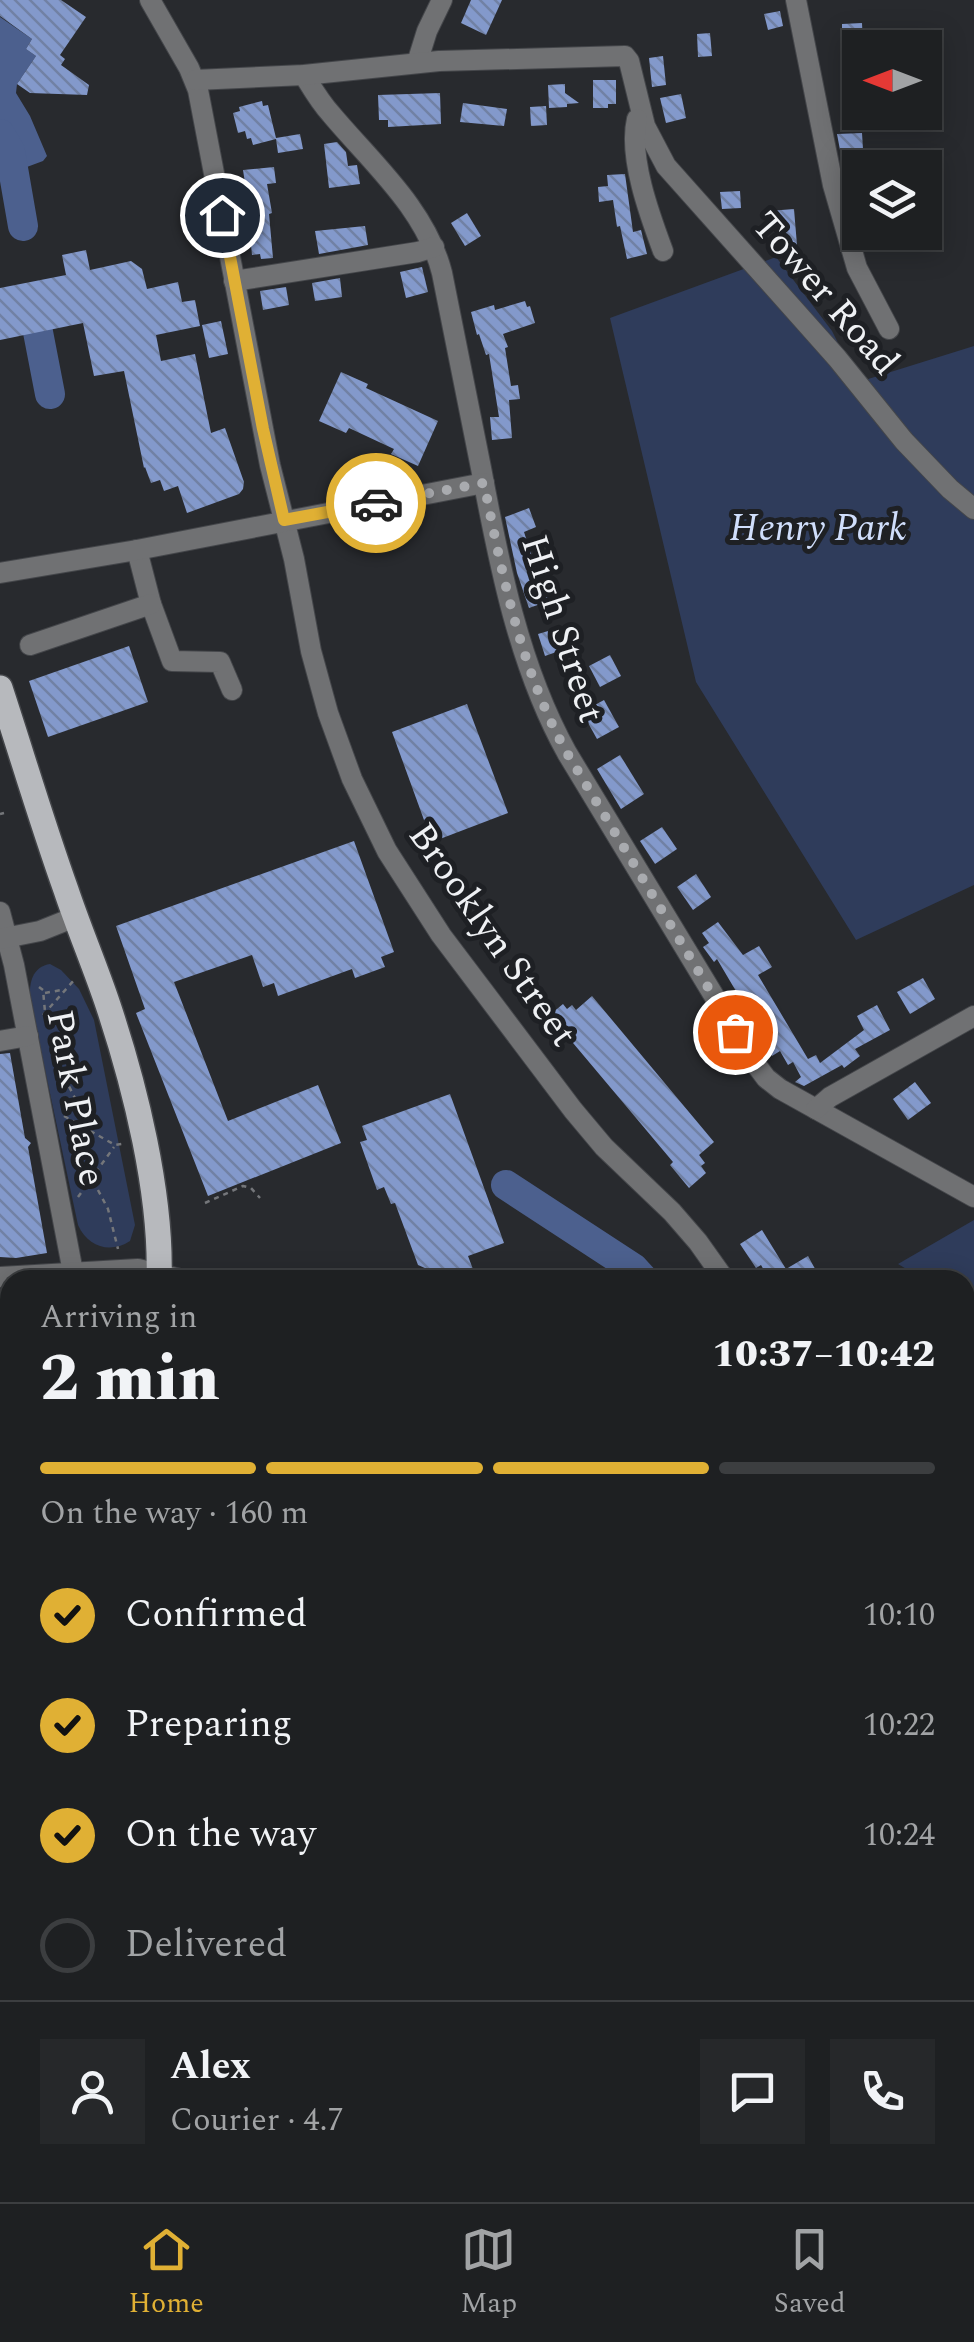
<!DOCTYPE html>
<html lang="en">
<head>
<meta charset="utf-8">
<style>
	body { margin:0; font-family:Spectral,serif; background:#26282a; color:#f1f3f6; height:100vh; display:flex; flex-direction:column; font-size:38px; white-space:nowrap }
	* { box-sizing:border-box; margin:0 }
	p { font-size:32px; color:#a1a3a5 }
	.icon { flex:none; width:55px; height:55px; fill:none; stroke:currentColor; stroke-width:2; stroke-linecap:round; stroke-linejoin:round }
	.map { position:relative; flex:1; overflow:hidden }
	.panel { position:absolute; left:0px; top:1270px; width:975px; height:932px; display:flex; flex-direction:column; background:#1e2022; border-radius:30px 30px 0 0; box-shadow:0 5px 25px #0003,0 0 0 2px #3c3e40 }
	.panel>* { flex:none }
	.needle { width:65px; rotate:270deg }
	.buttons { position:absolute; left:842px; top:30px; display:grid; gap:20px }
	.buttons a { display:grid; place-items:center; width:100px; height:100px; border-radius:0px; background:#1e2022; box-shadow:0 5px 25px #0003,0 0 0 2px #3c3e40; font-size:50px }
	.pin { position:absolute; display:grid; place-items:center; width:85px; height:85px; color:#fff; margin:-42px; border:5px solid #fff; border-radius:50%; box-shadow:0 2px 10px #0007 }
	.courier { position:absolute; display:grid; place-items:center; width:100px; height:100px; margin:-50px; border:8px solid #e0b034; border-radius:50%; background:#fff; color:#222; box-shadow:0 2px 12px #0007 }
	.overview em { font-style:normal; font-weight:800 }
	.overview div { display:flex; flex-direction:column-reverse }
	.overview { display:flex; align-items:center; justify-content:space-between; height:170px; padding:0 40px }
	h1 { font-size:65px; font-weight:800; line-height:75px }
	.bar { display:grid; grid-template-columns:repeat(4,1fr); gap:15px 10px; align-content:center; height:120px; padding:0 40px }
	.bar i { height:12px; border-radius:8px; background:#3c3e40 }
	.bar .selected { background:#e0b034 }
	.bar p { grid-column:span 4 }
	.line { display:flex; align-items:center; gap:25px; padding:0 40px; border-top:2px solid #3c3e40 }
	.line div { flex:1 }
	.round { display:grid; place-items:center; flex:none; width:105px; height:105px; border-radius:0px; background:#26282a }
	ol { padding:0 40px; list-style:none }
	li { display:flex; align-items:center; gap:30px; height:110px }
	li p { margin-inline-start:auto }
	li .icon { padding:10px; border-radius:50%; background:#e0b034; color:#111; stroke-width:4 }
	li:last-child { color:#a1a3a5 }
	li i { width:55px; height:55px; border:5px solid #3c3e40; border-radius:50% }
	.dock { display:flex; justify-content:space-around; align-items:center; height:140px; border-top:2px solid #3c3e40; background:#1e2022; font-size:28px; color:#a1a3a5 }
	.dock a { display:grid; justify-items:center; gap:5px }
	.dock .selected { color:#e0b034 }
	.map>svg:first-child { display:block }
</style>
</head>
<body>
<div class="map">
<svg width="974" height="2202" viewBox="0 0 974 2202">
	<defs>
		<pattern id="forest-crowns" width="20" height="18" patternUnits="userSpaceOnUse" patternTransform="scale(2.5)"><rect width="20" height="18" fill="#2f3c5b"/><path d="M2 6a3 3 0 1 1 6 0M12 15a3 3 0 1 1 6 0" fill="none" stroke="#4d5973"/></pattern>
		<pattern id="building-back-hatch" width="6" height="6" patternUnits="userSpaceOnUse" patternTransform="scale(2.5)"><rect width="6" height="6" fill="#8399cb"/><path d="M-1 5l2 2M0 0l6 6M5-1l2 2" fill="none" stroke="#7181a4"/></pattern>
	</defs>
	<rect width="100%" height="100%" fill="#282a2e"/>
	<g fill="#2f3c5b">
		<polygon points="776,257 832,331 841,349 865,380 974,346 974,885 856,940 696,682 610,318"/>
		<path d="M 50,964 L 61,970 L 79,989 L 94,1020 L 135,1225 L 130,1241 C 110,1254 88,1247 78,1225 L 30,999 C 29,983 32,967 50,964 Z"/>
		<polygon points="974,1220 974,1308 965,1303 965,1280 925,1280 898,1264"/>
	</g>
	<polygon fill="url(#forest-crowns)" points="974,1905 974,2202 918,2202 916,2193 965,2192 965,1907"/>
	<polygon fill="#4c608e" points="0,17 32,39 26,49 36,56 17,84 16,93 30,116 47,156 43,161 0,177"/>
	<g fill="none" stroke-linecap="round" stroke-linejoin="round">
		<g stroke="#4c608e" stroke-width="30">
			<polyline points="0,134 10,151 23,226"/>
			<polyline points="38,332 50,394"/>
			<polyline points="506,1185 633,1268 644,1280"/>
			<polyline points="940,2192 942,2202"/>
		</g>
	</g>
	<g fill="url(#building-back-hatch)">
		<polygon points="0,0 61,0 86,17 60,55 65,59 61,65 89,85 87,95 30,93 17,84 36,56 26,49 32,39 0,16"/>
		<polygon points="471,0 502,0 486,35 461,23"/>
		<polygon points="780,11 783,26 768,30 764,14"/>
		<polygon points="862,23 863,48 842,50 842,24"/>
		<polygon points="710,33 712,56 698,57 697,34"/>
		<polygon points="663,56 666,85 652,87 649,58"/>
		<polygon points="593,80 616,80 616,104 608,104 608,108 593,108"/>
		<polygon points="565,84 565,93 579,103 567,104 567,107 549,108 548,85"/>
		<polygon points="440,93 441,124 388,127 388,120 379,120 378,95"/>
		<polygon points="681,94 686,118 666,123 660,98"/>
		<polygon points="262,101 263,106 268,105 276,138 300,134 303,149 278,153 276,139 253,145 251,138 247,139 245,131 238,133 233,113 240,111 239,107"/>
		<polygon points="463,103 507,109 504,126 460,122"/>
		<polygon points="546,106 547,125 531,126 530,107"/>
		<polygon points="862,133 863,149 840,150 837,134"/>
		<polygon points="337,142 346,152 348,166 357,165 360,184 329,188 324,144"/>
		<polygon points="274,167 276,183 267,184 272,213 269,214 273,258 261,259 260,254 252,255 250,236 253,235 243,170"/>
		<polygon points="625,174 633,232 641,230 647,254 627,259 620,226 617,227 613,200 599,202 598,187 608,186 607,175"/>
		<polygon points="740,191 741,208 722,209 720,192"/>
		<polygon points="794,209 797,245 776,247 774,227 771,227 769,211"/>
		<polygon points="467,213 481,236 465,246 451,223"/>
		<polygon points="365,226 368,245 319,254 315,231"/>
		<polygon points="86,250 90,270 131,261 142,269 147,289 178,282 182,302 195,300 200,326 156,335 161,361 195,354 211,433 225,428 244,482 243,489 239,494 187,513 178,486 164,491 160,480 151,483 145,467 144,468 124,371 94,376 83,323 0,340 0,288 66,275 62,255"/>
		<polygon points="422,267 428,292 406,298 400,272"/>
		<polygon points="340,278 342,297 315,301 312,283"/>
		<polygon points="286,287 289,305 263,310 260,291"/>
		<polygon points="525,301 527,307 530,306 535,323 503,334 508,347 505,348 511,386 518,385 520,399 509,400 512,438 492,440 490,417 499,417 489,354 486,355 479,334 477,335 471,312 494,305 495,310"/>
		<polygon points="221,321 228,354 209,358 202,325"/>
		<polygon points="341,372 368,384 366,388 438,421 418,466 391,454 394,449 349,428 346,433 319,421"/>
		<polygon points="529,508 536,527 524,532 539,578 541,577 549,601 529,608 517,573 505,517"/>
		<polygon points="555,629 562,650 545,656 538,634"/>
		<polygon points="129,646 148,702 48,737 29,681"/>
		<polygon points="610,655 621,676 600,687 589,666"/>
		<polygon points="604,700 619,727 597,739 582,712"/>
		<polygon points="467,704 508,813 432,842 392,732"/>
		<polygon points="620,755 644,794 621,809 597,769"/>
		<polygon points="662,827 677,849 655,864 640,841"/>
		<polygon points="354,841 394,952 381,957 385,967 355,978 352,969 278,996 274,983 263,987 252,955 174,982 228,1121 318,1085 341,1143 208,1196 136,1013 145,1009 116,926"/>
		<polygon points="696,874 711,897 693,910 677,887"/>
		<polygon points="718,922 743,955 759,946 772,967 758,975 808,1059 816,1055 820,1063 864,1030 857,1016 877,1005 890,1030 855,1049 860,1056 844,1068 842,1065 804,1086 795,1082 801,1077 793,1062 788,1065 780,1051 772,1056 736,1000 740,998 717,959 714,962 703,947 709,943 702,933"/>
		<polygon points="923,978 935,999 910,1014 897,992"/>
		<polygon points="592,996 714,1142 699,1155 705,1163 701,1166 706,1173 689,1188 670,1165 673,1162 568,1037 565,1040 546,1018 563,1004 567,1009 572,1005 576,1010"/>
		<polygon points="10,1053 25,1138 31,1143 28,1147 47,1253 16,1258 0,1257 0,1054"/>
		<polygon points="915,1082 931,1103 908,1120 893,1099"/>
		<polygon points="450,1094 504,1243 468,1256 477,1280 437,1280 434,1272 418,1265 395,1203 391,1204 384,1187 377,1190 360,1142 367,1140 362,1126"/>
		<polygon points="762,1230 786,1269 808,1256 819,1276 811,1280 767,1280 769,1279 761,1265 756,1268 740,1244"/>
	</g>
	<g fill="none" stroke-linecap="round" stroke-linejoin="round">
		<g stroke="#44464a" stroke-width="22">
			<g id="minor">
				<polyline points="150,0 189,68 198,90 270,465 294,559 311,651 328,713 352,779 387,851 441,935 573,1110 604,1147 672,1212 698,1242 725,1280"/>
				<polyline points="796,0 833,185 857,268 889,329"/>
				<polyline points="417,63 427,31 442,0"/>
				<path d="M 304,75 C 312,88 320,102 331,114 C 372,163 426,209 442,273 C 455,338 468,403 481,468 C 499,564 519,667 567,753 L 754,1062 L 766,1078 L 780,1089 L 974,1197"/>
				<polyline points="195,80 304,75 439,61 625,56 629,61 645,126 666,166 837,358 904,441 950,489 974,509"/>
				<path d="M 637,119 C 628,157 650,216 663,251"/>
				<polyline points="234,281 418,252 434,247"/>
				<polyline points="137,550 151,604 172,661 220,662 232,690"/>
				<polyline points="0,573 137,550 484,483"/>
				<polyline points="30,645 151,604"/>
				<polyline points="0,912 14,965 73,1272"/>
				<polyline points="0,939 40,931 75,917"/>
				<polyline points="0,1041 28,1036"/>
				<polyline points="816,1109 830,1097 974,1016"/>
				<polyline points="0,1277 138,1269 184,1280"/>
				<polyline points="965,1586 974,1586"/>
				<polyline points="965,1648 974,1721"/>
				<polyline points="0,2036 10,2039"/>
				<polyline points="674,2192 674,2202"/>
				<polyline points="356,2202 356,2192"/>
			</g>
		</g>
		<g stroke="#44464a" stroke-width="28">
			<g id="major">
				<path d="M 0,688 C 22,755 42,823 66,890 C 79,929 95,966 108,1005 C 135,1086 162,1194 159,1280"/>
				<polyline points="52,2202 55,2192"/>
			</g>
		</g>
		<g stroke="#74767a" stroke-width="2.5" stroke-dasharray="5 5" stroke-linecap="butt">
			<polyline points="0,814 4,813"/>
			<polyline points="39,987 43,990 45,1012"/>
			<polyline points="45,993 61,990"/>
			<polyline points="43,1015 75,979"/>
			<polyline points="51,1051 79,1106 81,1158 108,1209 118,1249"/>
			<polyline points="64,1116 115,1145 122,1144"/>
			<polyline points="78,1197 114,1147"/>
			<polyline points="205,1203 243,1186 251,1188 260,1198"/>
		</g>
		<use href="#minor" stroke="#707173" stroke-width="20"/>
		<use href="#major" stroke="#b7b9bd" stroke-width="25"/>
	</g>
	<g fill="none" stroke-linecap="round" stroke-linejoin="round">
		<path stroke="#a9abaf" stroke-width="10" stroke-dasharray="0 18" d="M 376,503 L 484,483 C 502,574 521,671 567,753 L 735,1032"/>
		<polyline stroke="#e0b034" stroke-width="12" points="222,215 263,429 284,520 376,503"/>
	</g>
	<g text-anchor="middle" dominant-baseline="central" stroke-width="10" stroke-linejoin="round" paint-order="stroke">
		<g font-size="38" fill="#eff1f4" stroke="#1e2024">
			<text transform="translate(825 294) rotate(49)">Tower Road</text>
			<text transform="translate(562 629) rotate(72)">High Street</text>
			<text transform="translate(492 935) rotate(55)">Brooklyn Street</text>
			<text transform="translate(75 1098) rotate(79)">Park Place</text>
		</g>
		<g font-size="38" font-style="italic" fill="#d0defb" stroke="#1e2024">
			<text x="818" y="529">Henry Park</text>
		</g>
	</g>
</svg>
<div class="buttons">
<a><svg class="needle" viewBox="-14 -14 28 28"><path d="M0-13l5 13h-10z" fill="#e53935"/><path d="M0 13l5-13h-10z" fill="#a1a3a5"/></svg></a>
<a><svg class="icon" aria-label="layers" viewBox="0 0 24 24"><path d="M12 4l9 5-9 5-9-5zM3 14l9 5 9-5"/></svg></a>
</div>
<div class="pin" style="left:735px;top:1032px;background:#ea580c"><svg class="icon" aria-label="bag" viewBox="0 0 24 24"><path d="M5 8h14l-1 12H6zM9 8a3 3 0 0 1 6 0"/></svg></div>
<div class="pin" style="left:222px;top:215px;background:#1f2937"><svg class="icon" aria-label="home" viewBox="0 0 24 24"><path d="M3 11l9-7 9 7M6 9v11h12V9"/></svg></div>
<div class="courier" style="left:376px;top:503px"><svg class="icon" aria-label="car" viewBox="0 0 24 24"><path d="M5 17H2v-5l4-1 3-4h7l3 4 3 1v5h-3M9 17h6M6 11h13"/><circle cx="7" cy="17" r="2"/><circle cx="17" cy="17" r="2"/></svg></div>
<section class="panel">
<div class="overview"><div><h1>2 min</h1><p>Arriving in</p></div><em>10:37–10:42</em></div>
<div class="bar"><i class="selected"></i><i class="selected"></i><i class="selected"></i><i></i><p>On the way · 160 m</p></div>
<ol>
<li><svg class="icon" aria-label="check" viewBox="0 0 24 24"><path d="M5 12l5 5 9-10"/></svg>Confirmed<p>10:10</p></li>
<li><svg class="icon" aria-label="check" viewBox="0 0 24 24"><path d="M5 12l5 5 9-10"/></svg>Preparing<p>10:22</p></li>
<li><svg class="icon" aria-label="check" viewBox="0 0 24 24"><path d="M5 12l5 5 9-10"/></svg>On the way<p>10:24</p></li>
<li><i></i>Delivered</li>
</ol>
<div class="line" style="height:180px"><a class="round"><svg class="icon" aria-label="person" viewBox="0 0 24 24"><circle cx="12" cy="8" r="4"/><path d="M4 21q1-7 8-7t8 7"/></svg></a><div><b>Alex</b><p>Courier · 4.7</p></div><a class="round"><svg class="icon" aria-label="chat" viewBox="0 0 24 24"><path d="M4 5h16v11H9l-5 4z"/></svg></a><a class="round"><svg class="icon" aria-label="phone" viewBox="0 0 24 24"><path d="M5 4h4l2 5-3 2q2 4 5 5l2-3 5 2v4C11 20 4 13 5 4z"/></svg></a></div>
</section>
</div>
<nav class="dock">
<a class="selected"><svg class="icon" aria-label="home" viewBox="0 0 24 24"><path d="M3 11l9-7 9 7M6 9v11h12V9"/></svg>Home</a>
<a><svg class="icon" aria-label="map" viewBox="0 0 24 24"><path d="M3 6l6-2 6 2 6-2v14l-6 2-6-2-6 2zM9 4v14M15 6v14"/></svg>Map</a>
<a><svg class="icon" aria-label="saved" viewBox="0 0 24 24"><path d="M7 4h10v16l-5-4-5 4z"/></svg>Saved</a>
</nav>
</body>
</html>
